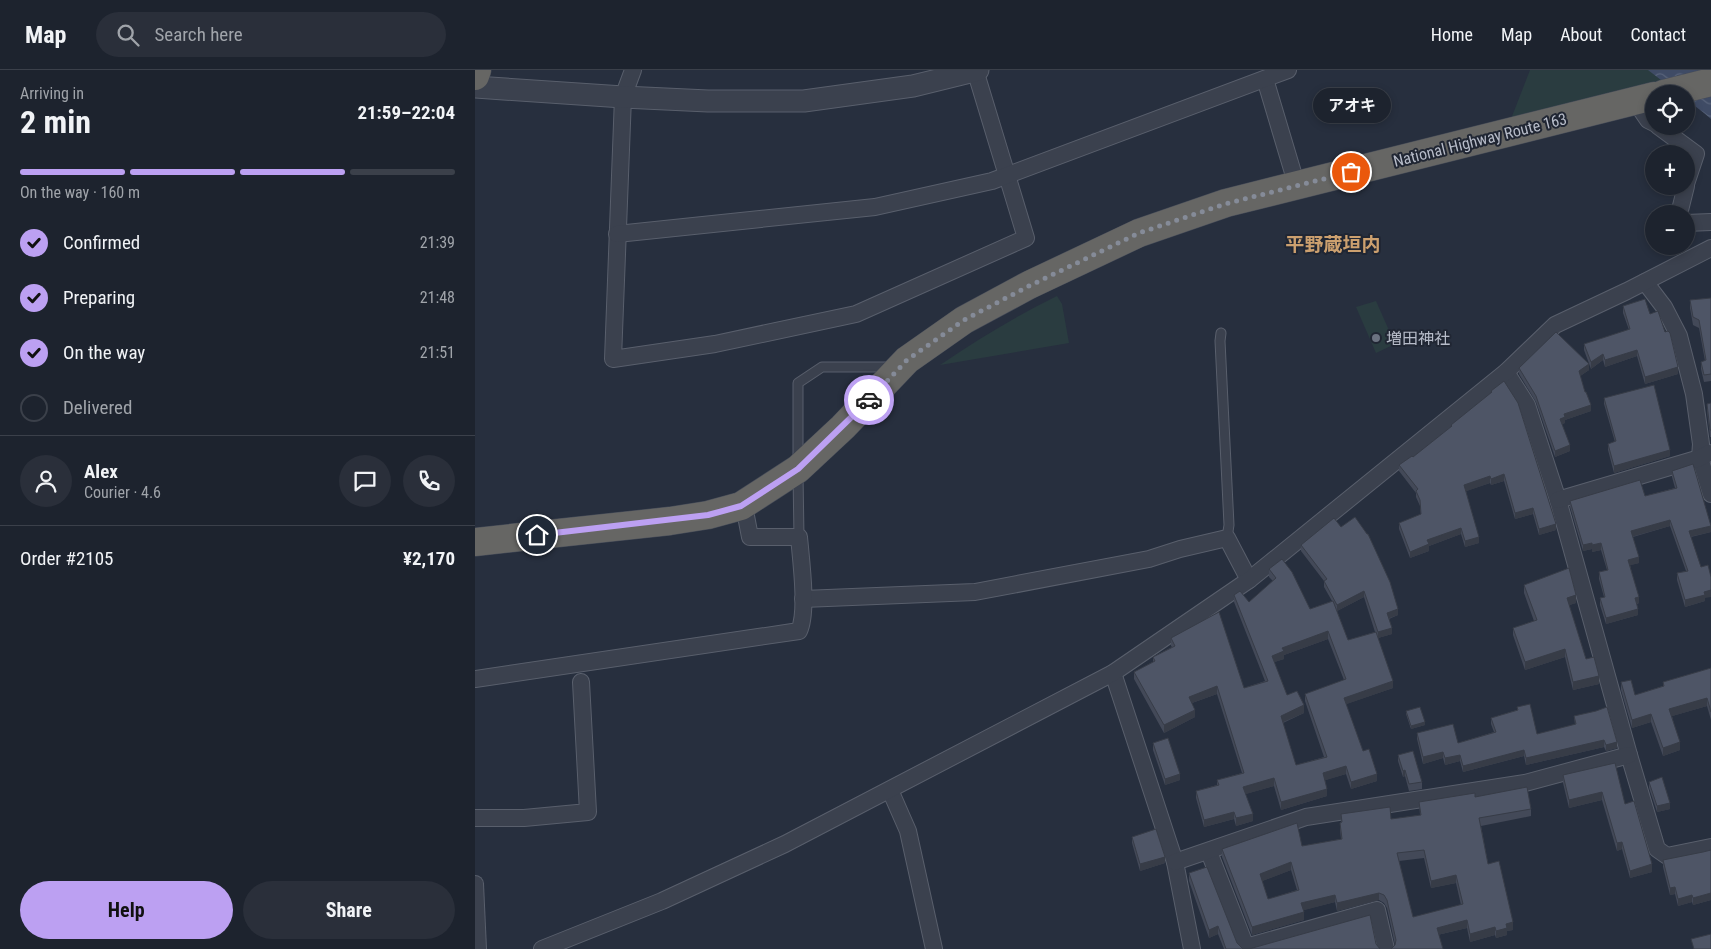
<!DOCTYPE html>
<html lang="en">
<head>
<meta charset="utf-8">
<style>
	body { margin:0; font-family:"Roboto Condensed","Noto Sans JP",sans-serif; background:#2a2f3a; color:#f1f3f6; height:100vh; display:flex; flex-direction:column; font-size:19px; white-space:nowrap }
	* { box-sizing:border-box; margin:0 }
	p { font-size:16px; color:#a0a4aa }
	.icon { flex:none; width:28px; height:28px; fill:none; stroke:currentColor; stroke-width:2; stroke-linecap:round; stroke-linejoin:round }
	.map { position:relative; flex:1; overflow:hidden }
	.side { display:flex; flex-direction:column; background:#1d232e; width:475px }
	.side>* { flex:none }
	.fabs { position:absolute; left:1170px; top:15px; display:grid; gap:10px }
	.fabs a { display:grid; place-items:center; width:50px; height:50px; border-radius:50%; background:#1d232e; box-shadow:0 2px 8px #0003,0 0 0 1px #3b404a; font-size:25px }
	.pin { position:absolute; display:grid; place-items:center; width:42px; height:42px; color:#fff; margin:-21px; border:2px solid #fff; border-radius:50%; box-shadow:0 1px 5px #0007 }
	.courier { position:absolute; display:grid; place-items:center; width:50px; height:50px; margin:-25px; border:4px solid #bca0f2; border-radius:50%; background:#fff; color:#222; box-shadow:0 1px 6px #0007 }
	.bubble { position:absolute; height:35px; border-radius:18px; background:#1d232e; box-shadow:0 2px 8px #0003,0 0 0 1px #3b404a; font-size:16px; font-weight:700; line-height:35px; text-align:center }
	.overview em { font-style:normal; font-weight:700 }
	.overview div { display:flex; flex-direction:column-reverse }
	.overview { display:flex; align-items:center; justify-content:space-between; height:85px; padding:0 20px }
	h1 { font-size:32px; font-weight:700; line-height:38px }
	.bar { display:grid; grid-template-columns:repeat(4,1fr); gap:8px 5px; align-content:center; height:60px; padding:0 20px }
	.bar i { height:6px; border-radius:4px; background:#3b404a }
	.bar .selected { background:#bca0f2 }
	.bar p { grid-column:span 4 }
	.line { display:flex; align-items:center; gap:12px; padding:0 20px; border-top:1px solid #3b404a }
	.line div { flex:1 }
	.round { display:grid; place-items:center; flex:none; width:52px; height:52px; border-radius:26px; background:#2a2f3a }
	ol { padding:0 20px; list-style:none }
	li { display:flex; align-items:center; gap:15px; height:55px }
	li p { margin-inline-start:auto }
	li .icon { padding:5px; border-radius:50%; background:#bca0f2; color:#111; stroke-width:4 }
	li:last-child { color:#a0a4aa }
	li i { width:28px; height:28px; border:2px solid #3b404a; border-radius:50% }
	.button { display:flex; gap:10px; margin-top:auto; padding:10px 20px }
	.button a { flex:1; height:58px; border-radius:30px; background:#bca0f2; color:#111; font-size:20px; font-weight:700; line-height:58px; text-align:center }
	.button a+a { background:#2a2f3a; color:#f1f3f6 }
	header { display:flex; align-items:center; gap:30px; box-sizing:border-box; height:70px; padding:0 25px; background:#1d232e; border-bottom:1px solid #3b404a }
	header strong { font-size:24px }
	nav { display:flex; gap:28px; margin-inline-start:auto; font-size:18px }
	.search { width:350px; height:45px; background:#2a2f3a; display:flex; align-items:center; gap:12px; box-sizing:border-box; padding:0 18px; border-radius:28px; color:#a0a4aa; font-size:19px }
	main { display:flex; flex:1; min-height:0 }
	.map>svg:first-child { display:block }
</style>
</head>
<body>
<header>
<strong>Map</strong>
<div class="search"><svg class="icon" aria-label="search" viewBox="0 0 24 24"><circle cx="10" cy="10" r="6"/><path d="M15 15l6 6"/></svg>Search here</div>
<nav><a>Home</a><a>Map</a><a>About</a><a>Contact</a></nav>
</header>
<main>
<section class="side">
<div class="overview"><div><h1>2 min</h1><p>Arriving in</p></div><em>21:59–22:04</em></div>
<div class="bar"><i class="selected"></i><i class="selected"></i><i class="selected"></i><i></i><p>On the way · 160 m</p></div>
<ol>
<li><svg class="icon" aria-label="check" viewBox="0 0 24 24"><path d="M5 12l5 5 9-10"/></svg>Confirmed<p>21:39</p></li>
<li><svg class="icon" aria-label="check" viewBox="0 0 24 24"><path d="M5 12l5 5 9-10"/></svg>Preparing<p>21:48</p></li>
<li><svg class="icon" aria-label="check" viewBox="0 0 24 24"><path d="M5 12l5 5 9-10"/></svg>On the way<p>21:51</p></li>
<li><i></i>Delivered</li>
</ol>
<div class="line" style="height:90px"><a class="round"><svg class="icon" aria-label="person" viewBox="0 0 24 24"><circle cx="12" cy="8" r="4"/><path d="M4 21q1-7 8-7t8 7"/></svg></a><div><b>Alex</b><p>Courier · 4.6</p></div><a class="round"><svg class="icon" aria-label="chat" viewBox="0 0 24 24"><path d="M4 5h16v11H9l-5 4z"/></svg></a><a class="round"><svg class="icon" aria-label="phone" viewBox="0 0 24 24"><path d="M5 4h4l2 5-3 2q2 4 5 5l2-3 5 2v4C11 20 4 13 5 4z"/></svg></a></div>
<div class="line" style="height:65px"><div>Order #2105</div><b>¥2,170</b></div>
<div class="button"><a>Help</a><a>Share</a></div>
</section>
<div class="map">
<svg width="1236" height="879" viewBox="0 0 1236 879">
	<defs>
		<pattern id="water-waves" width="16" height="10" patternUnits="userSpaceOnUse" patternTransform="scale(1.25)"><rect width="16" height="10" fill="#3f4b65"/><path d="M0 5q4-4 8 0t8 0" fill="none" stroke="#58637a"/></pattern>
	</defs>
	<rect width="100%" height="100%" fill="#272f3e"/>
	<g fill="#2a3c40">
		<polygon points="1055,0 1236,0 1036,49"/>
		<path d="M 582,226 L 587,234 L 594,273 L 465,295 C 503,269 541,246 582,226 Z"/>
		<polygon points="901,231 920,274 901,283 881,237"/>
	</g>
	<polygon fill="url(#water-waves)" points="1173,0 1236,0 1236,49 1229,43"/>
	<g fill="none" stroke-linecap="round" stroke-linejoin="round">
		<g stroke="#595f6c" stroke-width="11">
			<g id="service">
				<polyline points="746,263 745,271 754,455 752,468"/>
				<polyline points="323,391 323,313 347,297 417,297"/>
				<polyline points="323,404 324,467"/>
			</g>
		</g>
		<g stroke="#595f6c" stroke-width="18">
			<g id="minor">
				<polyline points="158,0 148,27 138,289 240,274 381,244 551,168 500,0"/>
				<polyline points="790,9 822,116"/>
				<polyline points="1160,31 1173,50 1179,53"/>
				<polyline points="1183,56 1221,84 1211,114"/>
				<polyline points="1204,144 1211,116"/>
				<polyline points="1211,153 1236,152"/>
				<polyline points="142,164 400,137 517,111 813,0"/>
				<polyline points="1170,212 1189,237 1204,266 1219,324 1226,374 1225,388 1236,424"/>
				<polyline points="1031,302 1052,335 1083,430 1154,685 1182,779 1192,786 1236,777"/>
				<polyline points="1083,430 1225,388 1234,383"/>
				<polyline points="328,529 500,522 674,489 705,479 752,468 774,510"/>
				<polyline points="638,603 700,792 717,879"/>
				<path d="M 0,609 L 324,561 C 333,542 326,490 324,467 L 275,467 L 271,446 L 266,436"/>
				<polyline points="415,720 433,761 459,879"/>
				<polyline points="0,748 49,748 113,742 106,612"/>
				<polyline points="734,782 771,877 902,840 911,879"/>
				<polyline points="700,792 831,747 1050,713 1154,685"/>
				<polyline points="0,814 3,879"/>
				<polyline points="67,879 187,831 310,774 638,603 774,510 1031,302 1080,255 1152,221 1236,178"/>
			</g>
		</g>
		<g stroke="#595f6c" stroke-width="23">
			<polyline id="tertiary" points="0,17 148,27 233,31 329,31 438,16 503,0"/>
		</g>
		<g stroke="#464c59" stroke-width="29">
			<g id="trunk">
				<polyline points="0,6 2,0"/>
				<polyline points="1188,24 1236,12"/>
				<polyline points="0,472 195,451 233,445 266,436 323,399 368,357 432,290 489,250 554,215 664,163 751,133 1179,26"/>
			</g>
		</g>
		<use href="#service" stroke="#3b414e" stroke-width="9"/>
		<use href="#minor" stroke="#3b414e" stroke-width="16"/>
		<use href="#tertiary" stroke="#3b414e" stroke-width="21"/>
		<use href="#trunk" stroke="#666664" stroke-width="28"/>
	</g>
	<g fill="#434958" fill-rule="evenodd">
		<polygon points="1236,228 1236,311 1229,312 1226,299 1226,292 1230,291 1224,258 1218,255 1215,238 1215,230"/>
		<polygon points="1148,236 1175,244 1203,304 1170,314 1162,286 1130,297 1128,290 1116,299 1109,280 1109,274 1154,260 1148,243"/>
		<polygon points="1044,298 1114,300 1105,306 1116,341 1090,350 1090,353 1087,354 1095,381 1080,387 1061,332 1044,304"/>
		<polygon points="1016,321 1081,460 1064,465 1058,444 1040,449 1029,411 1016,415 1015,413 991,421 1004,473 990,477 986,464 954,476 954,481 935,488 924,459 924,453 946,445 945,436 941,427 941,423 924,401 924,395 938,387 976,357 976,355 1016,323"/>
		<polygon points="1129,328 1195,386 1139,403 1133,380 1133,374 1140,372 1129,334"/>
		<polygon points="1236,333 1236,367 1235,367 1232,341 1232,334"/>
		<polygon points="1197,401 1236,455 1236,462 1216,467 1230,531 1210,537 1202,510 1202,503 1211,501 1195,456 1158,467 1164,493 1155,495 1164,533 1162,534 1163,545 1131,554 1125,535 1125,528 1129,527 1124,509 1124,502 1132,500 1126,480 1117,482 1117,479 1108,481 1095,437 1095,431 1170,426 1200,418 1197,407"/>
		<path d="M 826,475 L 923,545 L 914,549 L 917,564 L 903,568 L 918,618 L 871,634 L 888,681 L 902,711 L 876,719 L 871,704 L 850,710 L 852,726 L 806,740 L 799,716 L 770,724 L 778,751 L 761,756 L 759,749 L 729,757 L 721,728 L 721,721 L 742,715 L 742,710 L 767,703 L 742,624 L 717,633 L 720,647 L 689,663 L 659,609 L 659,602 L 678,592 L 678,587 L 697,577 L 696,576 L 696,568 L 769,618 L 790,611 L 759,532 L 759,525 L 774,532 L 798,511 L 794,507 L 794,499 L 835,539 L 857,531 L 849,517 L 849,511 L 826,481 ZM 889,527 L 900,562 L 873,570 L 862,541 ZM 853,569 L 869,610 L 830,624 L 830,631 L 849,687 L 821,695 L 808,653 L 829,643 L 812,625 L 799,592 L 809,589 L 809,585 Z"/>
		<polygon points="1049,515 1101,533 1094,535 1111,589 1124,614 1098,620 1090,587 1050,600 1038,565 1038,558 1059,551 1049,523"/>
		<polygon points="1236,598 1236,650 1232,636 1197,646 1205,680 1188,686 1176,652 1157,658 1146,620 1146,612 1160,625 1188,616 1188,612"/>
		<polygon points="1042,637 1062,664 1100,655 1099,646 1142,678 1131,681 1129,677 1051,695 1049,686 988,702 985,691 970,695 968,688 948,694 942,669 942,663 983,673 1019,662 1016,654 1016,648 1042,640"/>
		<polygon points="931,641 950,655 936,659 931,644"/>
		<polygon points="678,673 705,710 690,715 678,680"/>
		<polygon points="923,685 947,712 947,719 934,721 930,706 928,707 923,691"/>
		<polygon points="1088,705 1150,734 1177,802 1155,808 1147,779 1142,781 1127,730 1094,738 1088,713"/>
		<polygon points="1174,712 1195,739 1182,742 1174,718"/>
		<path d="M 1000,727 L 1056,739 L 1056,746 L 1006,756 L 1013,794 L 1038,860 L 1032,861 L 1032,865 L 1021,868 L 1020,865 L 995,872 L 992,858 L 920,875 L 912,838 L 909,833 L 904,830 L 862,841 L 860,832 L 828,840 L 829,850 L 777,865 L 747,787 L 747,779 L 827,776 L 866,769 L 865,760 L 865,753 L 866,752 L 866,744 L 916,749 L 945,745 L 944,732 ZM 949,788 L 956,818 L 981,813 L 986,835 L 938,847 L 924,791 ZM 816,800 L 822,820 L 793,829 L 787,811 Z"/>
		<polygon points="657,767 690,793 665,801 657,773"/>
		<polygon points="1236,780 1236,830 1218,835 1217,832 1203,836 1200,824 1195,825 1188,797 1188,790 1228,782"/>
		<polygon points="714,803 762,873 768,879 901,874 905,879 749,879 743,864 734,868 714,811"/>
	</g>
	<g fill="#373c47">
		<polygon points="1162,280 1162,286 1130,297 1130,290"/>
		<polygon points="1128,284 1128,290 1116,299 1116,292"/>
		<polygon points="1114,294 1114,300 1104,307 1104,301"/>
		<polygon points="1203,297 1203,304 1170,314 1170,307"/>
		<polygon points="1116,335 1116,341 1090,350 1090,353 1085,355 1085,349 1089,344"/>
		<polygon points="1095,375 1095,381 1080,387 1080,381"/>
		<polygon points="1195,380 1195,386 1139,403 1139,396"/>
		<polygon points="1029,404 1029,411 1016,415 1016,409"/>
		<polygon points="1015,406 1015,413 989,422 989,415"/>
		<polygon points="1058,438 1058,444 1040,449 1040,443"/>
		<polygon points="1195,450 1195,456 1156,467 1156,461"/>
		<polygon points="1081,454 1081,460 1064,465 1064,459"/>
		<polygon points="1236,456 1236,462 1214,467 1214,461"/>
		<polygon points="986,458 986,464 954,476 954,481 935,488 935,482 952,470"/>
		<polygon points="1004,467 1004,473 990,477 990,471"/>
		<polygon points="1117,473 1117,479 1108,481 1108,475"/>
		<polygon points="1126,473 1126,480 1117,482 1117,475"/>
		<polygon points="1164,487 1164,493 1153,496 1153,490"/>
		<polygon points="1236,520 1236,527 1230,528 1230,531 1210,537 1210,530 1229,522"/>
		<polygon points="889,521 889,527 862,541 862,535"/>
		<polygon points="1101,525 1101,533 1092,536 1092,528"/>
		<polygon points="1164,527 1164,533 1160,534 1160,528"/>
		<polygon points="923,539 923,545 912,549 912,543"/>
		<polygon points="1163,539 1163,545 1131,554 1131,548"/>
		<polygon points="917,558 917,564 903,568 903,562"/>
		<polygon points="853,561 853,569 809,585 809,589 797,593 797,586 807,578"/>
		<polygon points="1090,579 1090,587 1050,600 1050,592"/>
		<polygon points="1124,606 1124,614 1098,620 1098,612"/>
		<polygon points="918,611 918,618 869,635 869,628"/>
		<polygon points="742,616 742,624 714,634 714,627"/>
		<polygon points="1232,628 1232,636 1194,647 1194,639"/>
		<polygon points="829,635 829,643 806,653 806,646"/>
		<polygon points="720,640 720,647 689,663 689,655"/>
		<polygon points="1176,644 1176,652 1157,658 1157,650"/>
		<polygon points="950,652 950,655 936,659 936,656"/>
		<polygon points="1129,670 1129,677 1051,695 1051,688"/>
		<polygon points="1142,672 1142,678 1131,681 1131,675"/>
		<polygon points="1205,672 1205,680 1188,686 1188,678"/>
		<polygon points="1049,680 1049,686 988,702 988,696"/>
		<polygon points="968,682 968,688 948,694 948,687"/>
		<polygon points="985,685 985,691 970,695 970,688"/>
		<polygon points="871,696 871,704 848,711 848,703"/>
		<polygon points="930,700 930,706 928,707 928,701"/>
		<polygon points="705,704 705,710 690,715 690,709"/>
		<polygon points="902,704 902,711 876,719 876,712"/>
		<polygon points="799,708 799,716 768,725 768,717"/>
		<polygon points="852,719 852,726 806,740 806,732"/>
		<polygon points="1127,722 1127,730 1094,738 1094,730"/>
		<polygon points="1195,733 1195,739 1182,742 1182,736"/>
		<polygon points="759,742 759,749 729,757 729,750"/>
		<polygon points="778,744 778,751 761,756 761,748"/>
		<polygon points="1147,772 1147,779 1142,781 1142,773"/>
		<polygon points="690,787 690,793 665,801 665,794"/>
		<polygon points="816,792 816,800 785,812 785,804"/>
		<polygon points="1177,794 1177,802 1155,808 1155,801"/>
		<polygon points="981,805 981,813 956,818 956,811"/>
		<polygon points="1200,817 1200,824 1195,825 1195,818"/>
		<polygon points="904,823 904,830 862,841 862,833"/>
		<polygon points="1236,823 1236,830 1218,835 1218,828"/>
		<polygon points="860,825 860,832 826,841 826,833"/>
		<polygon points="1217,825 1217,832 1203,836 1203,829"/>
		<polygon points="829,842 829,850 777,865 777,857"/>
		<polygon points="992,850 992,858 962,865 962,858"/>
		<polygon points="1038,852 1038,860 1032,861 1032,865 1021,868 1021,861 1031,854"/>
		<polygon points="743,856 743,864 734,868 734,860"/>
		<polygon points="1020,857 1020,865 995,872 995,864"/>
	</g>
	<g fill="#4e5566" stroke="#373c47" fill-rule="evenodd">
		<polygon points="1236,228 1236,304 1229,305 1226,292 1231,290 1224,250 1218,247 1215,230"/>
		<polygon points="1170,229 1175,244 1183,241 1190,262 1193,261 1195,263 1203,297 1170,307 1162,280 1130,290 1128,284 1116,292 1109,274 1155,259 1148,236"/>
		<polygon points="1081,262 1114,294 1104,301 1110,322 1111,322 1116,335 1089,344 1090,347 1085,349 1095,375 1080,381 1061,326 1044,298"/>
		<polygon points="1029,311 1043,333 1081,454 1064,459 1058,438 1040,443 1029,404 1016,409 1015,406 989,415 1004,467 990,471 986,458 952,470 954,474 935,482 924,453 946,444 945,430 941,421 943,419 924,395 937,386 938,387 977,356 976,355 1017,322 1016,321"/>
		<polygon points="1179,315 1195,380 1139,396 1133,374 1141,371 1129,328"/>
		<polygon points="1236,333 1236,360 1235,360 1232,334"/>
		<polygon points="1218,394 1236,456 1214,461 1226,497 1233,495 1236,507 1236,520 1229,522 1230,525 1210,530 1202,503 1213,501 1195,450 1156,461 1164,487 1153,490 1164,527 1160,528 1163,539 1131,548 1125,528 1130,527 1124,502 1133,500 1126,473 1117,475 1117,473 1108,475 1095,431 1165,410 1170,426 1202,418 1197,401"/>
		<polygon points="880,447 892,464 893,464 915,512 923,539 912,543 917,558 903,562 889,521 862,535 849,511 852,509 826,475 859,448 866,457"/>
		<path d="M 807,489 L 817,502 L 835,539 L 858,531 L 873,570 L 901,562 L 918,611 L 869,628 L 888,681 L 894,679 L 902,704 L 876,712 L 871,696 L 848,703 L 852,719 L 806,732 L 799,708 L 768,717 L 778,744 L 761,748 L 759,742 L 729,750 L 721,721 L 744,715 L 742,710 L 769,703 L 742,616 L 714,627 L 720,640 L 689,655 L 659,602 L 680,591 L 678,587 L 700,576 L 696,568 L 744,542 L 769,618 L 793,611 L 759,525 L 765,521 L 774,532 L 801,508 L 794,499 ZM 853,561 L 871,609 L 830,624 L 852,687 L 821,695 L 806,646 L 829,635 L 822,621 L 812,625 L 797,586 L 809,581 L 807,578 Z"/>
		<polygon points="1094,498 1101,525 1092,528 1111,589 1119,587 1124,606 1098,612 1090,579 1050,592 1038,558 1062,550 1049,515"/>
		<polygon points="1236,598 1236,642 1232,628 1194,639 1205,672 1188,678 1176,644 1157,650 1146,612 1156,610 1160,625 1189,616 1188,612"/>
		<polygon points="1055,634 1062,664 1101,654 1099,646 1121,641 1132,637 1142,672 1131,675 1129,670 1051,688 1049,680 988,696 985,685 970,688 968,682 948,687 942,663 978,654 983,673 1021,662 1016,648 1043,640 1042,637"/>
		<polygon points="945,637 950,652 936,656 931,641"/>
		<polygon points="693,668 705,704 690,709 678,673"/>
		<polygon points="938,681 947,712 934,714 930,700 928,701 923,685"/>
		<polygon points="1140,693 1150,734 1159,731 1177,794 1155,801 1147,772 1142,773 1127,722 1094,730 1088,705"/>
		<polygon points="1187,707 1195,733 1182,736 1174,712"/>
		<path d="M 1052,717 L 1056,739 L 1004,748 L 1013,794 L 1024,791 L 1038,852 L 1031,854 L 1032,858 L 1021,861 L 1020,857 L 995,864 L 992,850 L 962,858 L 968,879 L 916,879 L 920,875 L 921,870 L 912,830 L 909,825 L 904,823 L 862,833 L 860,825 L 826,833 L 829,842 L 777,857 L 747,779 L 822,753 L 827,776 L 867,769 L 865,753 L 867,752 L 866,744 L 915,737 L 916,749 L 946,745 L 944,732 L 1000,723 L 1000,727 ZM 949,780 L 956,811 L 981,805 L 988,834 L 938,847 L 922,783 ZM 816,792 L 824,820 L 793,829 L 785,804 Z"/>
		<polygon points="681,759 690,787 665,794 657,767"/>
		<polygon points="1236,780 1236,823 1218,828 1217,825 1203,829 1200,817 1195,818 1188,790 1228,782"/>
		<polygon points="732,797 762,873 768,879 774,879 895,845 901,874 905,879 751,879 743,856 734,860 714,803"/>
		<polygon points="1236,864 1236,879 1219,879 1216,869"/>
	</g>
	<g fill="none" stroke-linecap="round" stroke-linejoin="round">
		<polyline stroke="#858b98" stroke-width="5" stroke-dasharray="0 9" points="394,330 432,290 489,250 554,216 664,163 750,134 876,102"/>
		<polyline stroke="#bca0f2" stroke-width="6" points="62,465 233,445 266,436 323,399 394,330"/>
	</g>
	<circle fill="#6b7280" stroke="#202633" stroke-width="2" cx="901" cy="268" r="5"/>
	<g text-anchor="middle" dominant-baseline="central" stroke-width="4" stroke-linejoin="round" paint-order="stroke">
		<g font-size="16" fill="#b7bcc9" stroke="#202633">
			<text transform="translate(1005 70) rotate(-14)">National Highway Route 163</text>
		</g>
		<g font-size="16" fill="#b7bcc9" stroke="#202633" text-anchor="start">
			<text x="911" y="268">増田神社</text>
		</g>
		<g font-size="19" font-weight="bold" fill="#cca06f" stroke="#202633">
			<text x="858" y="174">平野蔵垣内</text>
		</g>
	</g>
</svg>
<div class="fabs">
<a><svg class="icon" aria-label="locate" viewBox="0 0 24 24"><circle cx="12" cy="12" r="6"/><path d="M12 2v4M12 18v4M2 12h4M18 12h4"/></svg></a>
<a>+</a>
<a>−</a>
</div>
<div class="pin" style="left:876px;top:102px;background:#ea580c"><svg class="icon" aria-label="bag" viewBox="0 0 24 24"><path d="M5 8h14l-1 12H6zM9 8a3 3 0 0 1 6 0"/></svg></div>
<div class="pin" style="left:62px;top:465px;background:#1f2937"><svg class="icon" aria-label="home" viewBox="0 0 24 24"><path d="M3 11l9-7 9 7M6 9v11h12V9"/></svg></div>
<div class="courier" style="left:394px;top:330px"><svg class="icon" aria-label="car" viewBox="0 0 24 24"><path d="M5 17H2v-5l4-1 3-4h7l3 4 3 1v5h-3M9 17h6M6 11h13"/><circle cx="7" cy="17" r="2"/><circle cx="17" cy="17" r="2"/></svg></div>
<div class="bubble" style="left:838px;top:18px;width:78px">アオキ</div>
</div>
</main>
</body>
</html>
